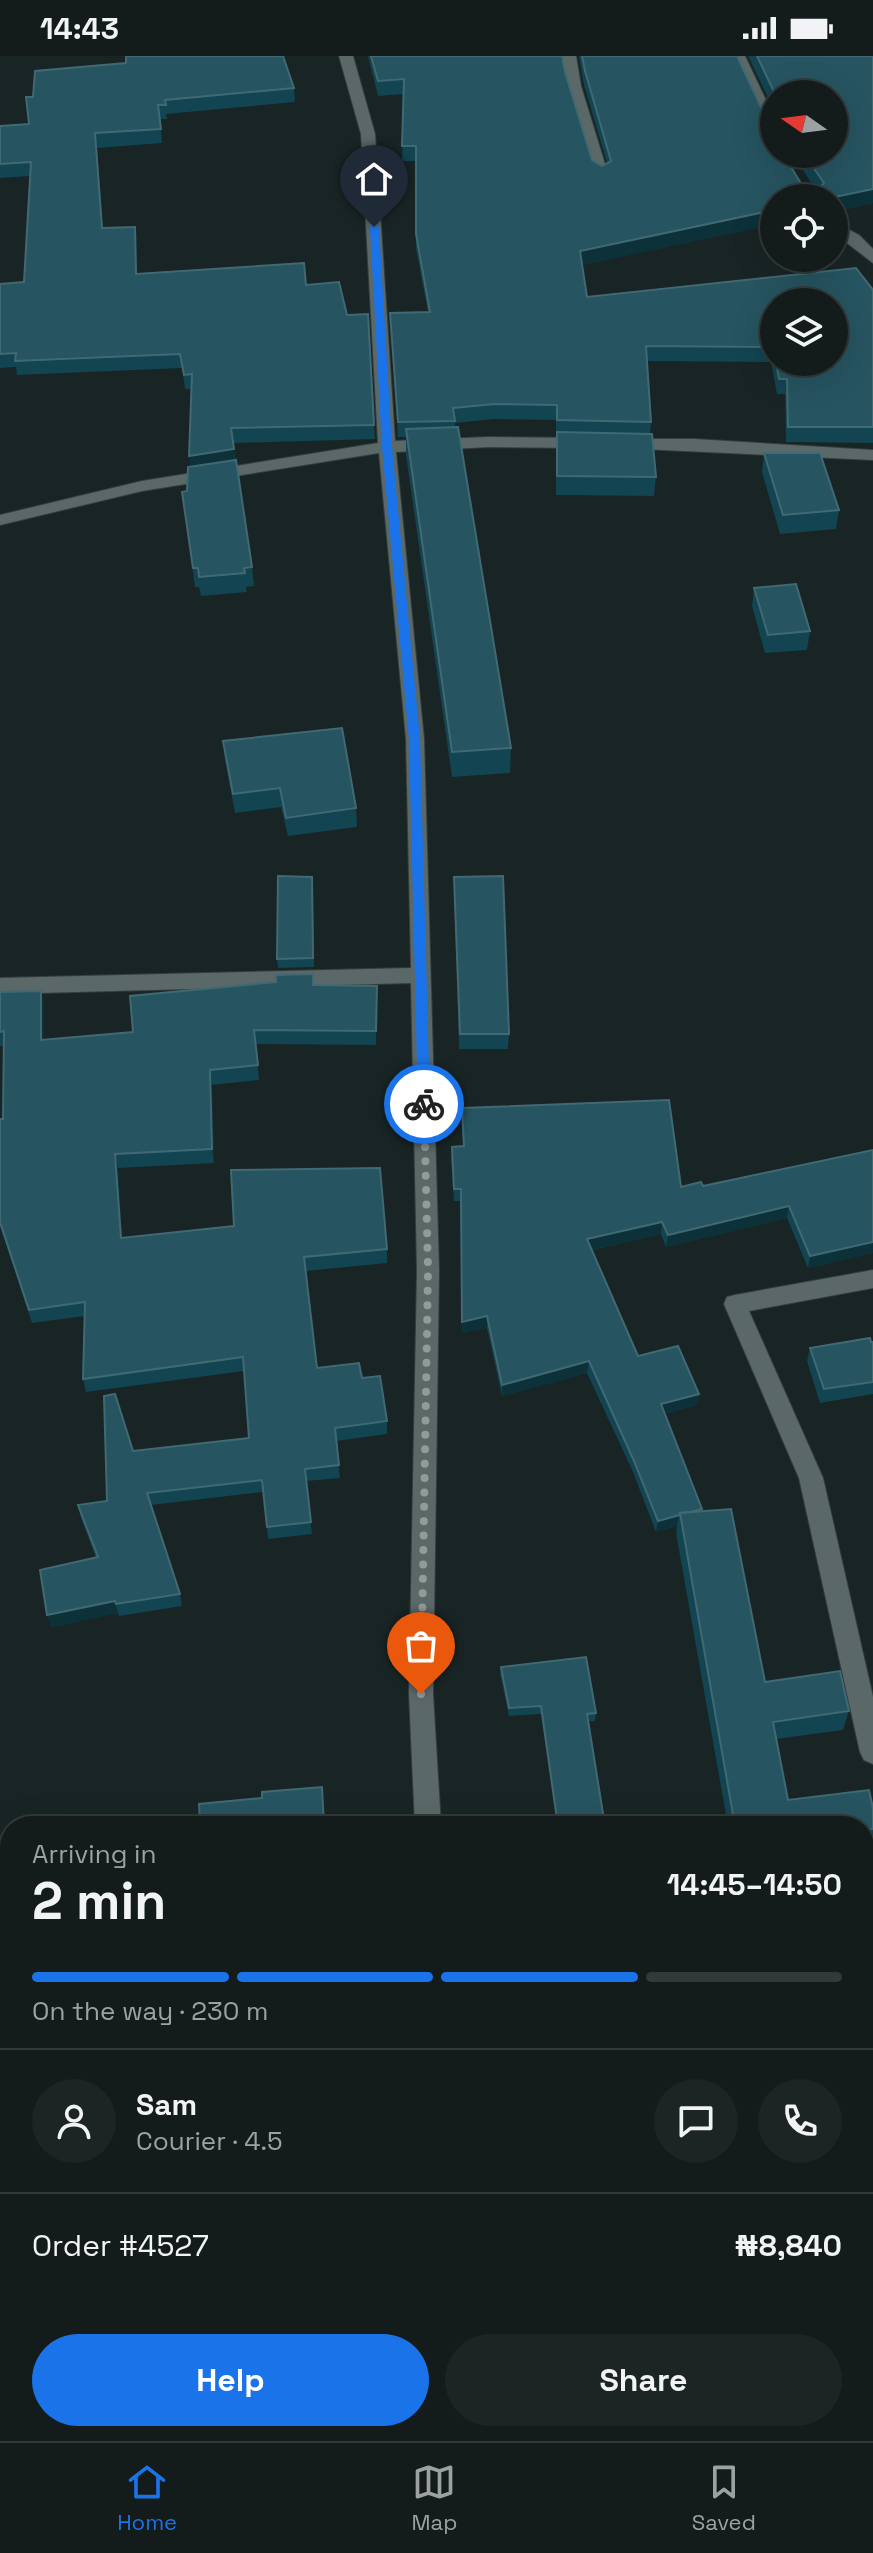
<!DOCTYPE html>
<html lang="en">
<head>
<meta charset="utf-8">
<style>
	body { margin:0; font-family:"Space Grotesk",sans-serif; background:#1c2424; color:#f1f3f6; height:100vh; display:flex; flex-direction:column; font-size:30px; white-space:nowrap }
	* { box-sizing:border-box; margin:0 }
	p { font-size:26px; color:#9da1a3 }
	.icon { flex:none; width:44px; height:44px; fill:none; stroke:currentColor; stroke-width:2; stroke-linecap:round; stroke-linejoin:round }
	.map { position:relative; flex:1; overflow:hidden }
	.drawer { position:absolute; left:0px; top:1760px; width:874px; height:626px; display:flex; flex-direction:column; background:#131b1b; border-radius:32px 32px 0 0; box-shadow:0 8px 32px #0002,0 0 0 2px #32393a }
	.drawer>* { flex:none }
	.needle { width:52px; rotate:284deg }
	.controls { position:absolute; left:760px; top:24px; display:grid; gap:16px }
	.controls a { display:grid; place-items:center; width:88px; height:88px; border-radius:50%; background:#131b1b; box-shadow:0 8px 32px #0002,0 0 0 2px #32393a; font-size:40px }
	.pin { position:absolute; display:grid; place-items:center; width:68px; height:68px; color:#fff; margin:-82px -34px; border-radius:50% 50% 50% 0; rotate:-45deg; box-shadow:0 0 8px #0007 }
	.pin .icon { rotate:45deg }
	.courier { position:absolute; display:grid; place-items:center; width:80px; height:80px; margin:-40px; border:6px solid #1a73e8; border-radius:50%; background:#fff; color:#222; box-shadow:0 2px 10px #0007 }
	.headline em { font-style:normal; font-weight:700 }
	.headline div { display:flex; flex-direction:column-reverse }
	.headline { display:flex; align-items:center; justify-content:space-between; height:136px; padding:0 32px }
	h1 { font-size:52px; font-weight:700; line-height:60px }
	.bar { display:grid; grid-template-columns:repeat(4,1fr); gap:12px 8px; align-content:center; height:96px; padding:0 32px }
	.bar i { height:10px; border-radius:6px; background:#32393a }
	.bar .selected { background:#1a73e8 }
	.bar p { grid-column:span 4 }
	.line { display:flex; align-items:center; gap:20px; padding:0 32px; border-top:2px solid #32393a }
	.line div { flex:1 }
	.round { display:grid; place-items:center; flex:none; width:84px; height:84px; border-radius:42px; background:#1c2424 }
	.primary-button { display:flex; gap:16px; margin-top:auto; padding:16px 32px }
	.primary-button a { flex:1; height:92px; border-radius:48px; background:#1a73e8; color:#fff; font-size:32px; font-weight:700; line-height:92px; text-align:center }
	.primary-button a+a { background:#1c2424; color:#f1f3f6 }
	.status { display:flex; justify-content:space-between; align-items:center; height:56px; padding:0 40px; background:#131b1b; direction:ltr }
	.status svg { height:22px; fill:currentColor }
	.menu { display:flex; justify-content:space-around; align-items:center; height:112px; border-top:2px solid #32393a; background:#131b1b; font-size:22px; color:#9da1a3 }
	.menu a { display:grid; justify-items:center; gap:4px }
	.menu .selected { color:#1a73e8 }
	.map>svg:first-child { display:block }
</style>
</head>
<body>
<div class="status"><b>14:43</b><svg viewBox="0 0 49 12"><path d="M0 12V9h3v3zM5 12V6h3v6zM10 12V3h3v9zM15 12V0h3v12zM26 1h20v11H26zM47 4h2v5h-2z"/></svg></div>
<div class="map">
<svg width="873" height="2385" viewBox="0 0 873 2385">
	<rect width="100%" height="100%" fill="#192424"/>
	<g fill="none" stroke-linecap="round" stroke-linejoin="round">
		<g stroke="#363e3e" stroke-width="2">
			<g id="minor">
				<polygon points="339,0 353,0 375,78 395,385 488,381 584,382 592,387 584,392 488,391 396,396 424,683 439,1215 433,1638 441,1770 415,1770 409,1638 417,1215 411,927 0,938 0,922 411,912 406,683 379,397 142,435 0,469 0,459 142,425 378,387 361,78"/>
				<polygon points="562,0 576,0 581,30 608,118 606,121 601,122 594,118 567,30"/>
				<polygon points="731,0 745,0 774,61 774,80 767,76"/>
				<polygon points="834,166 859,179 873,193 873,207 834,177"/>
				<polygon points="626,383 694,383 873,394 873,404 620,392 618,388"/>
				<polygon points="873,1214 873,1232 749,1255 823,1422 873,1641 873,1708 864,1704 860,1696 799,1422 724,1248 727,1241 735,1239"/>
				<polygon points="873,1999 873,2027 864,2028 864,2000"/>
				<rect x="367" y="2376" width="30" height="9"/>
			</g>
		</g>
		<use href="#minor" fill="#5b6868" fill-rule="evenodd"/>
	</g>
	<g fill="#124451" fill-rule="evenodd">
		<path d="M 368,0 L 562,0 L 565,16 L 592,104 L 602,110 L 607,107 L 584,29 L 579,0 L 737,0 L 774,98 L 802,129 L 813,130 L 793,98 L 834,98 L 834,38 L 774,38 L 774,54 L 748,0 L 873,0 L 873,147 L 834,156 L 834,142 L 774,168 L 582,209 L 587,241 L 873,234 L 873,387 L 786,386 L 785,338 L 777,338 L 771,306 L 647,305 L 651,366 L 650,378 L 656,421 L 654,440 L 556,439 L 556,364 L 494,363 L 455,367 L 511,692 L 510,717 L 452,721 L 406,399 L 406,381 L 398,381 L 391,272 L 390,257 L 428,256 L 416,193 L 416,105 L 402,105 L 404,38 L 378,40 ZM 774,246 L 834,306 L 774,306 Z"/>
		<polygon points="126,7 294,32 295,46 166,58 167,63 160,63 162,87 97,92 103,172 135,171 137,218 306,229 374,369 375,383 233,387 252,511 254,530 246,531 247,536 201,540 199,531 195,531 182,436 187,435 190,411 191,333 185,333 182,312 17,319 16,311 0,312 0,228 24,226 30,120 0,122 0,70 29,68 33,41"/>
		<polygon points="764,397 839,454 836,473 780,478 762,416"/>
		<polygon points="754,532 810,575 807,594 765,597 752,550"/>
		<polygon points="223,685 356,752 357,771 288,780 281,751 235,757 225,704"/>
		<polygon points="454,821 509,978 508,993 459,993"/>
		<polygon points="313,830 314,911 278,912 277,903"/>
		<polygon points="314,929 377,930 376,989 256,988 259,1024 212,1029 214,1107 118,1112 122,1182 387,1193 387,1207 306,1215 317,1312 362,1322 387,1365 387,1378 336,1385 340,1422 306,1425 312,1478 268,1483 263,1436 151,1449 180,1538 182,1550 119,1560 118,1557 51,1571 96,1502 81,1462 78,1449 107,1445 133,1395 249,1382 244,1315 86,1336 83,1323 85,1260 32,1267 0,1170 0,1063 3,1063 4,990 0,990 0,936 41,935 44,949 44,984 133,976"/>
		<polygon points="462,1064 681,1131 703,1130 873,1094 873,1197 808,1212 787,1162 666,1191 661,1178 592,1194 638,1300 697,1349 664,1358 702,1455 765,1626 849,1655 843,1674 776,1683 788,1744 873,1752 873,1785 871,1789 864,1790 864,1770 728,1770 676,1477 677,1470 656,1476 633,1416 587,1317 502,1340 487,1272 462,1277 460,1145 454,1145 451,1103 452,1091 463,1090"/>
		<polygon points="873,1286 873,1338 820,1347 807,1305 810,1292"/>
		<polygon points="501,1611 596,1657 595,1665 588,1665 605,1770 557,1770 541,1658 509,1660 500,1618"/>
		<polygon points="864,1906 873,1906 873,1981 864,1982"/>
		<polygon points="637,2376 693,2376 695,2385 638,2385"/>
	</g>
	<g fill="#0c3139">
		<polygon points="873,133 873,147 834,156 834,142 830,142"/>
		<polygon points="774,154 774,168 579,210 580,195"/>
		<polygon points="135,171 137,185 138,232 136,218"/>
		<polygon points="234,393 235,407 191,414 189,400"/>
		<polygon points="41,935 44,949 44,998 41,984"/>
		<polygon points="210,1014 212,1029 214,1107 212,1093"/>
		<polygon points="115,1098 118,1112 123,1196 121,1182"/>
		<polygon points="789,1150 787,1162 666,1191 668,1179"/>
		<polygon points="662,1166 661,1178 586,1195 587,1183"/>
		<polygon points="873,1186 873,1197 808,1212 810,1200"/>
		<polygon points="487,1260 487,1272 462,1277 462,1266"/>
		<polygon points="589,1305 587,1317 502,1340 502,1329"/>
		<polygon points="699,1338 697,1349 659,1359 661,1348"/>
		<polygon points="679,1459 677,1470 656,1476 658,1465"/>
		<polygon points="115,1545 118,1557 51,1571 47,1559"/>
	</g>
	<g fill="#265460" stroke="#416973" stroke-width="2">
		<polygon points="126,0 283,0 294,32 165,44 166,49 158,49 161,73 95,77 102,172 135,171 136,218 304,207 306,229 339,226 347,259 368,258 374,369 231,372 234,393 189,400 192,318 184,319 180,298 15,305 16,297 0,298 0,228 24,226 31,106 0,108 0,70 29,68 26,41 33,41 35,15 126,7"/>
		<polygon points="371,0 562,0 565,16 592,104 602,110 611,105 585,15 582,0 737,0 766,62 774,67 774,98 783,98 802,129 821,130 824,127 804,98 834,98 834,38 775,38 757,0 873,0 873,133 830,142 774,142 774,154 580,195 587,241 856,212 873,234 873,371 788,371 787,323 779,323 776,306 834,306 834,246 774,246 774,295 773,291 646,290 651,366 557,364 557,349 495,348 453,352 455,365 398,366 390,257 430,256 416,178 416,90 402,90 404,23 378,25"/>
		<polygon points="458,371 511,692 452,696 406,373"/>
		<polygon points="557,376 652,378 656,421 557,420"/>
		<polygon points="764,397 820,397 839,454 783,459"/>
		<polygon points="236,404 252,511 244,512 245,517 199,521 198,512 193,512 182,436 187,435 188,411"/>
		<polygon points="796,528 810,575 768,579 754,532"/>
		<polygon points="342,672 356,752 286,762 280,732 233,738 223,685"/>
		<polygon points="278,820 312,821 313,902 277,903"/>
		<polygon points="503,820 509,978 460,978 454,821"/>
		<polygon points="313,918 313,929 377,930 376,975 254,974 258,1009 210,1014 212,1093 115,1098 121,1182 234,1170 231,1114 380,1112 387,1193 304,1201 317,1312 359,1307 362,1322 380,1320 387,1365 335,1372 339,1409 305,1413 311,1466 267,1471 262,1424 147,1437 180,1538 116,1548 115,1545 47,1559 40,1514 98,1501 78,1449 107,1445 104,1340 115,1338 133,1395 249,1382 243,1301 83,1323 85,1246 29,1254 0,1166 0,1063 3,1063 4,975 0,976 0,936 41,935 41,984 133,976 130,940 276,926 276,919"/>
		<polygon points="669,1044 681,1131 701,1126 703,1130 873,1094 873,1186 810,1200 789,1150 668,1179 662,1166 587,1183 638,1300 678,1290 699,1338 661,1348 702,1453 691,1456 680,1457 680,1459 658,1465 634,1405 589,1305 502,1329 487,1260 462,1266 461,1133 454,1133 452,1091 464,1090 462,1052"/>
		<polygon points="870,1282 871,1286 873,1286 873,1326 824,1333 810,1292"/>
		<polygon points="731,1453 765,1626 840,1615 849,1655 773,1666 788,1744 869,1734 873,1752 873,1773 864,1774 864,1770 735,1770 680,1457"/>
		<polygon points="586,1601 596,1657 587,1658 605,1770 558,1770 541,1650 509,1652 501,1611"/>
		<polygon points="322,1731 324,1770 200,1770 199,1748 262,1742 262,1736"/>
		<rect x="864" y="1906" width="9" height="64"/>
		<polygon points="95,2376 160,2376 161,2385 96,2385"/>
		<polygon points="640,2376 693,2376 695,2385 642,2385"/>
	</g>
	<polygon fill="#1a73e8" points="374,168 379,171 392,391 420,683 430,1048 424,1053 418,1048 409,683 382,391 370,171"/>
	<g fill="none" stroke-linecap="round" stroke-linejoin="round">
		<polyline stroke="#929a9a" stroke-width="8" stroke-dasharray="0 14.4" points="421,1638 428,1215 424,1048"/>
	</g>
</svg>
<div class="controls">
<a><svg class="needle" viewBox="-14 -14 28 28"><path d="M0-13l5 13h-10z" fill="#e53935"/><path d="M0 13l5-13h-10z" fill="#9da1a3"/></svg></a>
<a><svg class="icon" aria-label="locate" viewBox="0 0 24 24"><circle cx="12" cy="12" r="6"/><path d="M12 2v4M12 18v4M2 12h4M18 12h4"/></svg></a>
<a><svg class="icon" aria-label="layers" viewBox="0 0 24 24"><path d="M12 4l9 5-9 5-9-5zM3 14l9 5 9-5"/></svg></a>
</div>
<div class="pin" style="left:421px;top:1638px;background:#ea580c"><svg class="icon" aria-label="bag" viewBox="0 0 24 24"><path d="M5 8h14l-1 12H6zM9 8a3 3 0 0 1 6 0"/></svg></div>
<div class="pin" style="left:374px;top:171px;background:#1f2937"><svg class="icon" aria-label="home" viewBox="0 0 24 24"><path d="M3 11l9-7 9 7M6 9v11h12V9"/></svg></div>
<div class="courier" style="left:424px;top:1048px"><svg class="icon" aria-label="bike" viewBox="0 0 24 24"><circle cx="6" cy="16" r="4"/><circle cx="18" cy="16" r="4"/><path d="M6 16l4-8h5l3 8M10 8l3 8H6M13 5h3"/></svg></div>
<section class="drawer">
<div class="headline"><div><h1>2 min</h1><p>Arriving in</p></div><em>14:45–14:50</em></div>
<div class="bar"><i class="selected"></i><i class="selected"></i><i class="selected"></i><i></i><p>On the way · 230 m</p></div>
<div class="line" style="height:144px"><a class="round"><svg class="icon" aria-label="person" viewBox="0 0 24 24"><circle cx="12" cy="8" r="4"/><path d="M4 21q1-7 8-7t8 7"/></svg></a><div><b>Sam</b><p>Courier · 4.5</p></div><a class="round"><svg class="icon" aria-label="chat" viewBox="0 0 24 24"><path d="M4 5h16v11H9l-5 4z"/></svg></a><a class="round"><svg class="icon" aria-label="phone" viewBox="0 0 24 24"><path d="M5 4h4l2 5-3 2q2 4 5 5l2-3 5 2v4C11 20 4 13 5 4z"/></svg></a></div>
<div class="line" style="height:104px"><div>Order #4527</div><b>₦8,840</b></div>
<div class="primary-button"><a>Help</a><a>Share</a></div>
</section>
</div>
<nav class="menu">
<a class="selected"><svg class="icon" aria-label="home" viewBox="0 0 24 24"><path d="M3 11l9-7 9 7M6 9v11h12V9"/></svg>Home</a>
<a><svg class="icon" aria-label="map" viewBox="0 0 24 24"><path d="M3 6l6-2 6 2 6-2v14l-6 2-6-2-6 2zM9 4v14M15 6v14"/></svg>Map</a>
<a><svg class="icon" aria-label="saved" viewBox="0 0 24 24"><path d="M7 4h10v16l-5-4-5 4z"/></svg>Saved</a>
</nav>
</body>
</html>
